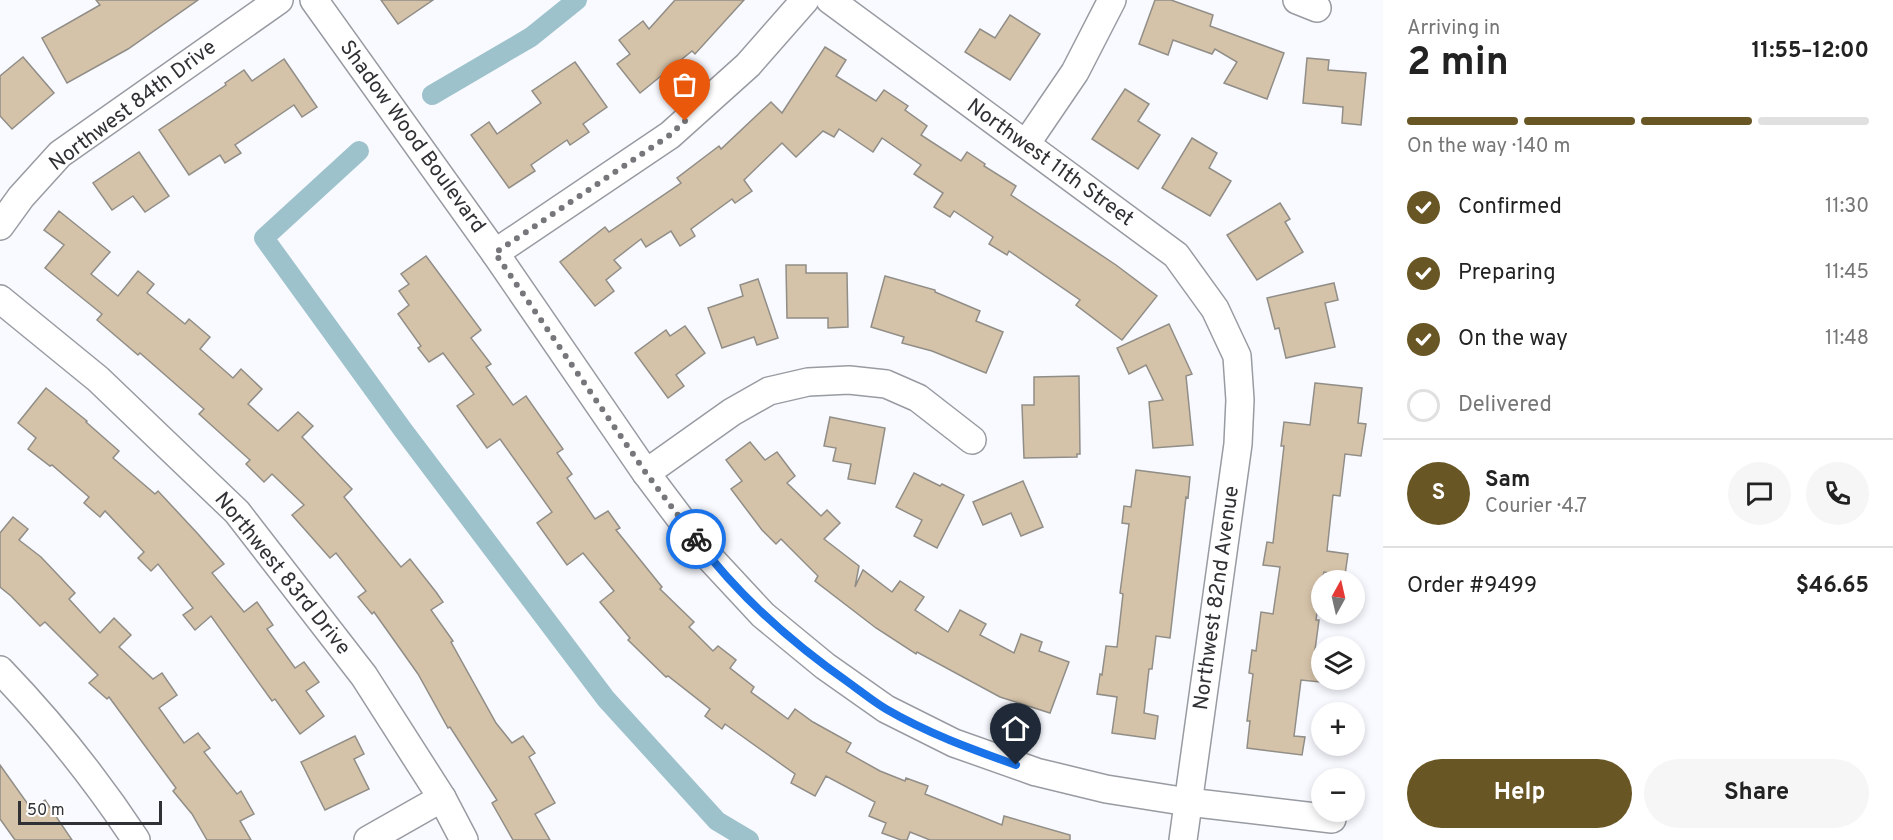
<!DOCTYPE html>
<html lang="en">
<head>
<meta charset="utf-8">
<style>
	body { margin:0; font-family:Overpass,sans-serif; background:#f6f6f6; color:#222; height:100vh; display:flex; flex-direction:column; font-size:22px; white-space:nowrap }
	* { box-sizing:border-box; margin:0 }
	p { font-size:20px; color:#767676 }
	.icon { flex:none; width:33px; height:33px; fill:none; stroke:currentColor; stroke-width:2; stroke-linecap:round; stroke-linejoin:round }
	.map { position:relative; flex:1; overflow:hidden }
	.side { display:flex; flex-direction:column; background:#fff; width:510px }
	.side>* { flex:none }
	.needle { width:39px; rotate:8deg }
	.buttons { position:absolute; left:1311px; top:570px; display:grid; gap:12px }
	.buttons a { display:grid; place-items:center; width:54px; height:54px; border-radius:50%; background:#fff; box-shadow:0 3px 9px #0003; font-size:30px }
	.scale { position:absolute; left:18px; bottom:15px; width:144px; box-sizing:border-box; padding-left:6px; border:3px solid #2f3134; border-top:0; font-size:16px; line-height:21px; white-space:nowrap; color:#2f3134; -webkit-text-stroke:4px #fff; paint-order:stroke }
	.pin { position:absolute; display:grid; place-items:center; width:51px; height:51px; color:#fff; margin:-62px -26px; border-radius:50% 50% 50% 0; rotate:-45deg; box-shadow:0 0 6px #0007 }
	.pin .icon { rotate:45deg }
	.courier { position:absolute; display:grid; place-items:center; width:60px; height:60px; margin:-30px; border:4px solid #1a73e8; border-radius:50%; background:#fff; color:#222; box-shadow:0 2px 8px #0007 }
	.overview em { font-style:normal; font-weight:700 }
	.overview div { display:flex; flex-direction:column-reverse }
	.overview { display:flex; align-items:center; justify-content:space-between; height:102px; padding:0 24px }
	h1 { font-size:39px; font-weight:700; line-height:45px }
	.bar { display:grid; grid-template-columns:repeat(4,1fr); gap:9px 6px; align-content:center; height:72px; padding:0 24px }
	.bar i { height:8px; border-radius:4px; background:#e0e0e0 }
	.bar .current { background:#685624 }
	.bar p { grid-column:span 4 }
	.line { display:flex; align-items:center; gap:15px; padding:0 24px; border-top:2px solid #e0e0e0 }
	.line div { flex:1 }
	.round { display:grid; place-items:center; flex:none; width:63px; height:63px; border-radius:32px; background:#f6f6f6 }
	ol { padding:0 24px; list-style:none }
	li { display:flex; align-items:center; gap:18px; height:66px }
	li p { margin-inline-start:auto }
	li .icon { padding:6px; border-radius:50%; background:#685624; color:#fff; stroke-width:4 }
	li:last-child { color:#767676 }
	li i { width:33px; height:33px; border:3px solid #e0e0e0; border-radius:50% }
	.button { display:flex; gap:12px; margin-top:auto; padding:12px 24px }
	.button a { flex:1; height:69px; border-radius:36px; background:#685624; color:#fff; font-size:24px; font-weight:700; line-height:69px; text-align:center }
	.button a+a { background:#f6f6f6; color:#222 }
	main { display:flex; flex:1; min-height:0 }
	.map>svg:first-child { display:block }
</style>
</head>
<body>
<main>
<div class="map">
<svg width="1383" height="840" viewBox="0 0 1383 840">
	<rect width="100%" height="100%" fill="#f8faff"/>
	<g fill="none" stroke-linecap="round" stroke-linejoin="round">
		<g stroke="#9ec2cc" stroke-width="20">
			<polyline points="432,95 531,37 577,0"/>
			<polyline points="359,151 264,238 403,430 606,699 717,821 749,840"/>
		</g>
	</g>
	<g fill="#d5c3a9" stroke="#918d87" stroke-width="1.5">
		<polygon points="96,0 198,0 128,49 67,83 42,38 100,5"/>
		<polygon points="381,0 433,0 398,24"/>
		<polygon points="675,0 744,0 695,54 692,51 640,93 617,64 630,54 619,40 643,21 649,29"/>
		<polygon points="1155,0 1171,0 1213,15 1210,26 1284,53 1267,99 1224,83 1237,62 1215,49 1212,54 1173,40 1168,55 1139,44"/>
		<polygon points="1010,15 1040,34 1010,80 965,52 980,29 995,38"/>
		<polygon points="825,47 846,60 836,76 876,101 884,90 908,106 905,110 927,126 921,135 961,161 967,152 985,164 984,166 1016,186 1011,195 1116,265 1157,296 1122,340 1076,305 1080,300 1009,251 1007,255 989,244 993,237 954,211 950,217 934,207 943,193 914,174 921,165 882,138 873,152 839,129 834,137 823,131 796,157 782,143 744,180 752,191 735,203 732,199 691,229 695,236 680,246 671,231 646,247 641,239 614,260 621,268 606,280 614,291 595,306 560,262 605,227 609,232 681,183 677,178 719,146 721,149 771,102 782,113"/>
		<polygon points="23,57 54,93 12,129 0,116 0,76"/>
		<polygon points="1307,58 1329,60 1328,70 1366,73 1361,125 1342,123 1343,107 1303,103"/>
		<polygon points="284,59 317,107 302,117 294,105 235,145 241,153 225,163 220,155 189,175 159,130 226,85 225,83 244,70 252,81"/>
		<polygon points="575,62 607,107 583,124 589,132 570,145 567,140 531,165 535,171 509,188 471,135 489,122 497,134 541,103 532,91"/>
		<polygon points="1125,89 1149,104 1138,121 1160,135 1138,169 1092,139"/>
		<polygon points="1192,138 1217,153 1209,168 1231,181 1210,216 1162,188"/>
		<polygon points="139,152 169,196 145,212 133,196 112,210 93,183"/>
		<polygon points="1280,203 1290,219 1285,222 1303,252 1257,280 1227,235"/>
		<polygon points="59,211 110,252 91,274 118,296 138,271 154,284 147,293 185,324 189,319 210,337 200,349 233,378 241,369 262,389 248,404 278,431 298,412 313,426 302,437 352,489 344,497 401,567 410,559 436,592 443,602 431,610 453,641 451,642 496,723 512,743 523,736 535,753 529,757 555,803 535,814 550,840 513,840 492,803 497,800 450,727 448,728 418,674 374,612 372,614 358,597 366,591 336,553 330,558 292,515 304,505 272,474 264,482 246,464 250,460 199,414 204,409 140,353 138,355 97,320 102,314 45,268 64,245 44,230"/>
		<polygon points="426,256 481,330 471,338 491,364 486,367 513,405 526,396 563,449 557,453 572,474 567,478 595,519 608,511 620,528 616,530 662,587 660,589 694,622 689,627 713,651 718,646 736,660 730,668 754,687 751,692 788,719 795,709 813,722 851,743 846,752 880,771 905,781 906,778 928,786 925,794 1002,825 1004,816 1070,835 1070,840 930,840 910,832 907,840 901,840 882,833 886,823 869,816 875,802 826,776 815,796 791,783 795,774 725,724 722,729 705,716 710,709 668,676 666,677 628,640 630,638 600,602 614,591 583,553 567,565 537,523 552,512 500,439 487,448 457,406 474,394 443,353 429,362 418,348 421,346 398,314 409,305 399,291 409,284 401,274"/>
		<polygon points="786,265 806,265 806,273 847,273 848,327 828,328 828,318 787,318"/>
		<polygon points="885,276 935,290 935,292 980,311 976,321 1003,332 986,373 932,351 902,343 904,337 871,327"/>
		<polygon points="758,279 778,338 757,345 754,337 722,348 708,308 743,296 740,285"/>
		<polygon points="1334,283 1338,300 1325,303 1335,347 1286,358 1279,328 1275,329 1267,298"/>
		<polygon points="1169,324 1192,374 1186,376 1193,445 1153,448 1149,402 1163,400 1146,365 1129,374 1117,348"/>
		<polygon points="685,326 705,353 676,375 684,386 668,398 635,353 666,330 670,336"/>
		<polygon points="1079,376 1080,454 1077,454 1077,457 1024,458 1022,405 1034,405 1034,377"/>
		<polygon points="1315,383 1362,388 1358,423 1366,424 1361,456 1345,454 1340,496 1333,495 1327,551 1348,554 1345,575 1324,572 1322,580 1316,620 1319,620 1315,650 1322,650 1320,682 1301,680 1294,736 1305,737 1302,755 1247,748 1250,721 1247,721 1253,674 1249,673 1252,650 1256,651 1261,612 1273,614 1280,567 1263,565 1267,542 1273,543 1284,446 1281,446 1284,422 1310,425"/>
		<polygon points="46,388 87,421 86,422 119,451 113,458 155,494 158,491 198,534 224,564 212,573 244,612 257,602 273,625 267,629 295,668 304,662 319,682 306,691 324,716 300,734 275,699 272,701 211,616 195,630 183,615 193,608 158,564 151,571 138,558 144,552 105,511 100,517 84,503 89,497 52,465 50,466 28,449 36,438 18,423"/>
		<polygon points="830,417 885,428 875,484 848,479 851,464 833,461 836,448 824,446"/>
		<polygon points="750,442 765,460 777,452 795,476 787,483 821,516 827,510 840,523 824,539 859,566 855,587 863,570 892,592 900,581 924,597 915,610 948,632 960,610 986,624 980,635 1014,653 1021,634 1042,642 1039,651 1069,662 1050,713 1000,697 917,652 916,654 876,628 815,581 818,576 781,539 776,544 762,530 731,489 742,481 726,460"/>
		<polygon points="1136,470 1190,477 1188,498 1186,497 1170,638 1156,636 1152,669 1149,669 1144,713 1158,716 1155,739 1112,733 1117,697 1097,694 1100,674 1102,675 1106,646 1117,647 1123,594 1120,593 1129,524 1122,523 1124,506 1131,507"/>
		<polygon points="914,473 940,486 942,484 964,495 937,548 914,536 922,520 896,507"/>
		<polygon points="1023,481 1043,527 1021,536 1011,513 983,525 973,502"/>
		<polygon points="13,517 28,529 19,540 41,557 75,593 69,599 100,633 114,618 131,635 119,647 153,679 162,673 177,695 159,708 184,743 198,733 210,748 204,752 237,794 241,791 254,814 240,821 251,840 207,840 192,814 173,791 176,788 109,697 107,699 89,683 98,675 45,622 40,626 11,596 0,587 0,533"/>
		<polygon points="355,736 364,754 354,759 369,789 325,810 301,762"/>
		<polygon points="0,765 32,810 45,800 72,840 15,840 0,819"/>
	</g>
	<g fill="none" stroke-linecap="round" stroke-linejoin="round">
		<g stroke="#989ba2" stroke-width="30">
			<g id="minor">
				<polyline points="314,0 495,253 646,473 710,558 763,615 825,666 886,709 954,743 1036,772 1106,789 1188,802 1332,819"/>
				<polyline points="830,0 1176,255 1215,309 1237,356 1240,400 1238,444 1183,840"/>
				<polyline points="1297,0 1317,8"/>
				<polyline points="1026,144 1075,72 1112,0"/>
				<polyline points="0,226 21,197 60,154 279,0"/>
				<polyline points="495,253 670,135 748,65 805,0"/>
				<polyline points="0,299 98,379 237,512 364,676 442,798 464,840"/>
				<polyline points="646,473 732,412 769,391 808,382 849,380 886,384 918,398 972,440"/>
				<path d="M 0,670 C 50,722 96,779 136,840"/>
				<polyline points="368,840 442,798"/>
			</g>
		</g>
		<use href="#minor" stroke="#fff" stroke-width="27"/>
	</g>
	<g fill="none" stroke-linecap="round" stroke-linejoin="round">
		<polyline stroke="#75777b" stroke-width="6" stroke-dasharray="0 10.8" points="685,121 670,135 495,253 646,473 696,539"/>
		<path stroke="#1a73e8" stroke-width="8" d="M 696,539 C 739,597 793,644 852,685 C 863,693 874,702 886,709 C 927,733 971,749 1016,765"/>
	</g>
	<g text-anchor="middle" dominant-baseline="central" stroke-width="4.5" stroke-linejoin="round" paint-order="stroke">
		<g font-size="21" fill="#2f3134" stroke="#fff">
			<text transform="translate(133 106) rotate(-37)">Northwest 84th Drive</text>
			<text transform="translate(412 137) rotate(54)">Shadow Wood Boulevard</text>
			<text transform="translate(1050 163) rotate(36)">Northwest 11th Street</text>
			<text transform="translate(282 574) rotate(51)">Northwest 83rd Drive</text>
			<text transform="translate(1217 598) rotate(-82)">Northwest 82nd Avenue</text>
		</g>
	</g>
</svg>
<div class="buttons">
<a><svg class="needle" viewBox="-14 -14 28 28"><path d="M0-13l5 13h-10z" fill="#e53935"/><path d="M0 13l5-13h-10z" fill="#767676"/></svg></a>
<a><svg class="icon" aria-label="layers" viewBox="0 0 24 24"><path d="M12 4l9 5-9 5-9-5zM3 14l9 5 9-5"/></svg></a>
<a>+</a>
<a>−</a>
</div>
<div class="scale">50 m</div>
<div class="pin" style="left:685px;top:121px;background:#ea580c"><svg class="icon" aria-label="bag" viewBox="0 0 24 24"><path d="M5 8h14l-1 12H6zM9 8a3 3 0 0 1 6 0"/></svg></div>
<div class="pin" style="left:1016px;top:765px;background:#1f2937"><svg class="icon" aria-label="home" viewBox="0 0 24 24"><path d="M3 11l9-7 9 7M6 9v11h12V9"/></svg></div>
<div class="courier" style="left:696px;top:539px"><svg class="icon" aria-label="bike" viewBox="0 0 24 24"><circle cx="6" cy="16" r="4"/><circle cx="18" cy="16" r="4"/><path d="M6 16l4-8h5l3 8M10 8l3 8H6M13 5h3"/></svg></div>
</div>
<section class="side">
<div class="overview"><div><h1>2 min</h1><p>Arriving in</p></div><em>11:55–12:00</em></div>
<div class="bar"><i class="current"></i><i class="current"></i><i class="current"></i><i></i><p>On the way · 140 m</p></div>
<ol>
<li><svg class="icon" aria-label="check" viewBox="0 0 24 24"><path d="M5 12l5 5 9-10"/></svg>Confirmed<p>11:30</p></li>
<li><svg class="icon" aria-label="check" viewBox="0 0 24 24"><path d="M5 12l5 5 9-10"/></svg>Preparing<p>11:45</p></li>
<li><svg class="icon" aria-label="check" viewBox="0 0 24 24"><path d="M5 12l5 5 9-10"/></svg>On the way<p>11:48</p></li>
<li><i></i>Delivered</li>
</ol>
<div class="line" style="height:108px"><b class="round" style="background:#685624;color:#fff">S</b><div><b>Sam</b><p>Courier · 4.7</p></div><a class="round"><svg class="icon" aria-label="chat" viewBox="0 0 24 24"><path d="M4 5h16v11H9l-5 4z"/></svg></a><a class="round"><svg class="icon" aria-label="phone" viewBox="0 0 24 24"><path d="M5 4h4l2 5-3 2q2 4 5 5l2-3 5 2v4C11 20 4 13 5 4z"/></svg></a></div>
<div class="line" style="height:78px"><div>Order #9499</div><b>$46.65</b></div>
<div class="button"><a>Help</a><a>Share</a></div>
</section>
</main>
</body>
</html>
